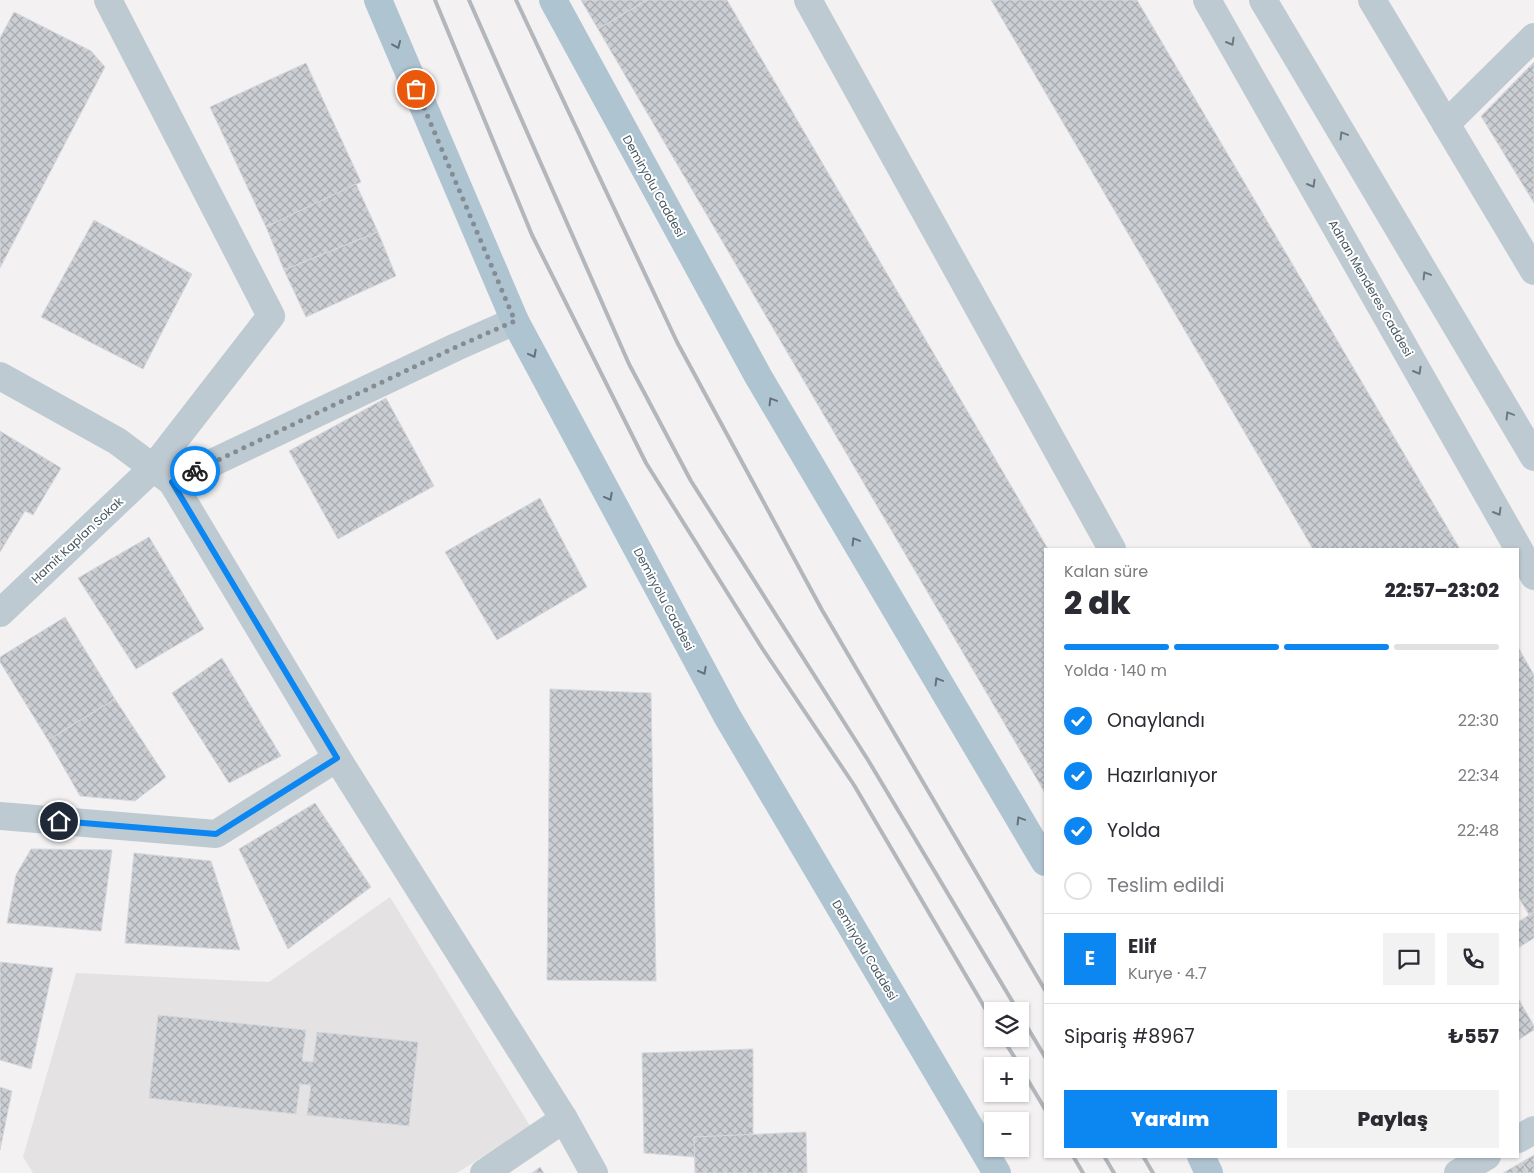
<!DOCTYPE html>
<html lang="tr">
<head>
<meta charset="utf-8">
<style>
	body { margin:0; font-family:Poppins,sans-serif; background:#f2f2f3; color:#2b2b33; height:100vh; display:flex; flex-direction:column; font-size:19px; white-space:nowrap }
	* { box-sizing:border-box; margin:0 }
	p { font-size:16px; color:#7c7c81 }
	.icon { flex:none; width:28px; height:28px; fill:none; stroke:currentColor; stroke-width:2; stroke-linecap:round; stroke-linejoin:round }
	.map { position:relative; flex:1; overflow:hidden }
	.sheet { position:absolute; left:1044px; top:548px; width:475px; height:610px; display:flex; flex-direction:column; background:#fff; border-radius:0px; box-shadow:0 1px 4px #0004 }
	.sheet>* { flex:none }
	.controls { position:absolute; left:984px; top:1002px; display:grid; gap:10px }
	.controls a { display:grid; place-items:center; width:45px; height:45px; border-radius:0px; background:#fff; box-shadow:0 1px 4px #0004; font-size:25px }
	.pin { position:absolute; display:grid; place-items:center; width:42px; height:42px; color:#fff; margin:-21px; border:2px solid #fff; border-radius:50%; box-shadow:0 1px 5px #0007 }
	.courier { position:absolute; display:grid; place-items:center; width:50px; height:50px; margin:-25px; border:4px solid #0c87f2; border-radius:50%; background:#fff; color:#222; box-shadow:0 1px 6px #0007 }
	.overview em { font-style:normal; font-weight:800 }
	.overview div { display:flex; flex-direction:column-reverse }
	.overview { display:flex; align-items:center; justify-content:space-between; height:85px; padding:0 20px }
	h1 { font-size:32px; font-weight:800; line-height:38px }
	.bar { display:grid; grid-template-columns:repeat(4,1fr); gap:8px 5px; align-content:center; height:60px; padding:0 20px }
	.bar i { height:6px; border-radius:4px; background:#e1e1e2 }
	.bar .active { background:#0c87f2 }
	.bar p { grid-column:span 4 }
	.line { display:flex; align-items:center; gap:12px; padding:0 20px; border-top:1px solid #e1e1e2 }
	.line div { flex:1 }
	.round { display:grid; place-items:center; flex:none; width:52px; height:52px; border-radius:0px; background:#f2f2f3 }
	ol { padding:0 20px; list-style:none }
	li { display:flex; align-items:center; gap:15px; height:55px }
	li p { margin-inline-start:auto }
	li .icon { padding:5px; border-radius:50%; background:#0c87f2; color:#fff; stroke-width:4 }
	li:last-child { color:#7c7c81 }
	li i { width:28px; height:28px; border:2px solid #e1e1e2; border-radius:50% }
	.button { display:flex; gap:10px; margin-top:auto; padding:10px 20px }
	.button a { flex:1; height:58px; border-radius:0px; background:#0c87f2; color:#fff; font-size:20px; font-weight:800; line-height:58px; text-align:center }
	.button a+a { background:#f2f2f3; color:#2b2b33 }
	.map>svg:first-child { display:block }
</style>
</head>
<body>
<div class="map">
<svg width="1534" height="1173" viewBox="0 0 1534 1173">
	<defs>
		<pattern id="building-cross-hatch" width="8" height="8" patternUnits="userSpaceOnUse" patternTransform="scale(1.25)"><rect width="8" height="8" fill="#cbcfd4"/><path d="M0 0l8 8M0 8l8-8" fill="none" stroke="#a7abaf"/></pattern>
	</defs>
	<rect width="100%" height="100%" fill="#f3f1f1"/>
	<polygon fill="#e5e2e3" points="390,897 530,1126 457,1173 33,1173 23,1157 76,973 269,982"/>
	<g fill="url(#building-cross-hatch)" stroke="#d5d8dd">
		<polygon points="581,0 647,0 598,29"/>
		<polygon points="647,0 727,0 1048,549 1045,549 1045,793 598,29"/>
		<polygon points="991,0 1137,0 1460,549 1313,549"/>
		<polygon points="14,12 91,51 105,67 0,268 0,38"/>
		<polygon points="1534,62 1534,203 1481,116"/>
		<polygon points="306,63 361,182 266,227 210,107"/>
		<polygon points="356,184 378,232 284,270 266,227"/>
		<polygon points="94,220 192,274 143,369 41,317"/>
		<polygon points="378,232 396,276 306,317 284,270"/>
		<polygon points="386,398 434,486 338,539 289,451"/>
		<polygon points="0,431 61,468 33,515 25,511 0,552"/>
		<polygon points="540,498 587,587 497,640 445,552"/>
		<polygon points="149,537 204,629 136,669 78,578"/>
		<polygon points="65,617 115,699 48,740 0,662 0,657"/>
		<polygon points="1518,647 1534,675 1534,912 1529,915 1518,896"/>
		<polygon points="222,658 281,756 229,783 172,693"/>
		<polygon points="550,689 651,693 656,981 547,980"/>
		<polygon points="115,699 166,777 135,801 80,796 48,740"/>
		<polygon points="315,803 371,887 288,949 239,849"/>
		<polygon points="31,849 112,850 101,931 7,923 16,875"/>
		<polygon points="134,853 211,861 240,950 125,943"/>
		<polygon points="1534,912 1534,938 1518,948 1518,922"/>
		<polygon points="0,962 53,968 31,1069 0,1060"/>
		<polygon points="1518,998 1534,1026 1534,1030 1518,1040"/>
		<polygon points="158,1015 306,1030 302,1061 313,1062 317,1032 418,1042 409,1126 307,1115 311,1085 300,1084 296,1114 149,1098"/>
		<polygon points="753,1049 753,1135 694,1137 695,1157 644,1153 642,1053"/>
		<polygon points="0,1087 12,1091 0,1150"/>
		<polygon points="806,1132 807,1173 695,1173 694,1137"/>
		<polygon points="1534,1155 1534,1173 1528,1173 1522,1162"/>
		<polygon points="1522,1162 1528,1173 1503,1173"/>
		<polygon points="540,1167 544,1173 532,1173"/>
	</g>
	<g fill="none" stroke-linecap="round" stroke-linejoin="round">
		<g stroke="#becad1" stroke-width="28">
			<polyline points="808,0 1112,549"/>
			<polyline points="1207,0 1534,576"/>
			<polyline points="1263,0 1534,457"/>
			<polyline points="1372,0 1534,271"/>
			<polyline points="1446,124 1534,37"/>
			<polyline points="0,376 117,441 172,482 337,758 564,1119 594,1173"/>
			<polyline points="172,482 456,347 515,321"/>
			<polyline points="0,613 153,468 271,316 108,0"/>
			<polyline points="0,816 216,834 337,758"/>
			<polyline points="1518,1139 1534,1130"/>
			<polyline points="484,1173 564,1119"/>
			<polyline points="1458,1173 1487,1156"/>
		</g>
		<g stroke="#afc4d1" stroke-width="28">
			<polyline points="378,0 515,321 727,716 997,1173"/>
			<polyline points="553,0 758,376 1045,862"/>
			<polyline points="1201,1156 1209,1173"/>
		</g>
		<g stroke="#b3b7bc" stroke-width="4">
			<polyline points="435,0 532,235 646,463 762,648 854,785 992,1020"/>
			<polyline points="469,0 629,364 691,481 868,760 1018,1011"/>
			<polyline points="516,0 677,342 822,610 1045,990"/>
			<polyline points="1020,1015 1045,1057"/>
			<polyline points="1003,1039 1020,1066"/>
			<polyline points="1020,1067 1045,1109"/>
			<polyline points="1073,1156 1083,1173"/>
			<polyline points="1104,1156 1114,1173"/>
			<polyline points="1143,1156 1153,1173"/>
		</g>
	</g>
	<defs><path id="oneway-chevron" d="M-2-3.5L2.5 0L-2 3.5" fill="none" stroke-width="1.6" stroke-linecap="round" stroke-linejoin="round" transform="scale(1.25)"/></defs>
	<g stroke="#6b7a82">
		<use href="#oneway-chevron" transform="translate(1231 42) rotate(60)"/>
		<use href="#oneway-chevron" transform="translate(1343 135) rotate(-121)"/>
		<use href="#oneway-chevron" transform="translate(1312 184) rotate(60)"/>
		<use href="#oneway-chevron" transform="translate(1426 275) rotate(-121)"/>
		<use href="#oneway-chevron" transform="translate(1418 371) rotate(60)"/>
		<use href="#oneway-chevron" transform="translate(1509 415) rotate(-121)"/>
		<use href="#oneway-chevron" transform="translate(1498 512) rotate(60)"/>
	</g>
	<g stroke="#61727c">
		<use href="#oneway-chevron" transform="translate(397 45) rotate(67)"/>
		<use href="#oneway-chevron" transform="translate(533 354) rotate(62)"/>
		<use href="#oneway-chevron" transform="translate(772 401) rotate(-121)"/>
		<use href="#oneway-chevron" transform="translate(609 497) rotate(62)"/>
		<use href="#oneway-chevron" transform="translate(855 541) rotate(-121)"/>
		<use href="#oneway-chevron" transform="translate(703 671) rotate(62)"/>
		<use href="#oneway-chevron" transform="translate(938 681) rotate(-121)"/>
		<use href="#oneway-chevron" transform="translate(1020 820) rotate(-121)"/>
	</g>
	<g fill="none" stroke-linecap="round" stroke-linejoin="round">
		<polyline stroke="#838d93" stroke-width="5" stroke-dasharray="0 9" points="195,471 456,347 515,321 416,89"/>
		<polyline stroke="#0c87f2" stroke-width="6" points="59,821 216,834 337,758 172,482 195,471"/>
	</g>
	<g text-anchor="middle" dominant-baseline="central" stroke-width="4" stroke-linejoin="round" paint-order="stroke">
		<g font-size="12" fill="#475760" stroke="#fff">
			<text transform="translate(654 186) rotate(61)">Demiryolu Caddesi</text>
			<text transform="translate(1371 288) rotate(60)">Adnan Menderes Caddesi</text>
			<text transform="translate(77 540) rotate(-43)">Hamit Kaplan Sokak</text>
			<text transform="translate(664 599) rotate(62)">Demiryolu Caddesi</text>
			<text transform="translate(865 950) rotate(59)">Demiryolu Caddesi</text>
		</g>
	</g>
</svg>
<div class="controls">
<a><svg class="icon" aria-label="layers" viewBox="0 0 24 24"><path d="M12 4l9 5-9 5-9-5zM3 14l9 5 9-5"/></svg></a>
<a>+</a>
<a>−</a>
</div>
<div class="pin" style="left:416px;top:89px;background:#ea580c"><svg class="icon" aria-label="bag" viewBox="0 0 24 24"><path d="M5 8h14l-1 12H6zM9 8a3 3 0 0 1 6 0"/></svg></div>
<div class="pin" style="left:59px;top:821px;background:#1f2937"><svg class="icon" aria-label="home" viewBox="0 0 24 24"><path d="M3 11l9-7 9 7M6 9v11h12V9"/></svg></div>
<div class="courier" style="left:195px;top:471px"><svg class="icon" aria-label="bike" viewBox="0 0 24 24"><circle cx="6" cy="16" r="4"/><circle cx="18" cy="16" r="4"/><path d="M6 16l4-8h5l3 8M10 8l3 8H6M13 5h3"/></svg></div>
<section class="sheet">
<div class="overview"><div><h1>2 dk</h1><p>Kalan süre</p></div><em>22:57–23:02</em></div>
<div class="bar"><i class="active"></i><i class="active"></i><i class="active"></i><i></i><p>Yolda · 140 m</p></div>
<ol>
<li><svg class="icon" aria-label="check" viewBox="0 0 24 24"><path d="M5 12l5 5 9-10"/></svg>Onaylandı<p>22:30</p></li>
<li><svg class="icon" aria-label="check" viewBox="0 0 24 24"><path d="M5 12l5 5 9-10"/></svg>Hazırlanıyor<p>22:34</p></li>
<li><svg class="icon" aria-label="check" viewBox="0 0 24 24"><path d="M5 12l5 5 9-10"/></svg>Yolda<p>22:48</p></li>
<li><i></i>Teslim edildi</li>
</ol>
<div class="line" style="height:90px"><b class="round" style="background:#0c87f2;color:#fff">E</b><div><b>Elif</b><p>Kurye · 4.7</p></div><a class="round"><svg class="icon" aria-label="chat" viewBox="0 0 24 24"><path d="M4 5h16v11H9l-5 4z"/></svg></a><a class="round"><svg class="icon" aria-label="phone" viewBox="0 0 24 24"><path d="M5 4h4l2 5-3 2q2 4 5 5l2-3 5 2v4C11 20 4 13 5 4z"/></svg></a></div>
<div class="line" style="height:65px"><div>Sipariş #8967</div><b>₺557</b></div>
<div class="button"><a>Yardım</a><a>Paylaş</a></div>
</section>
</div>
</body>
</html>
